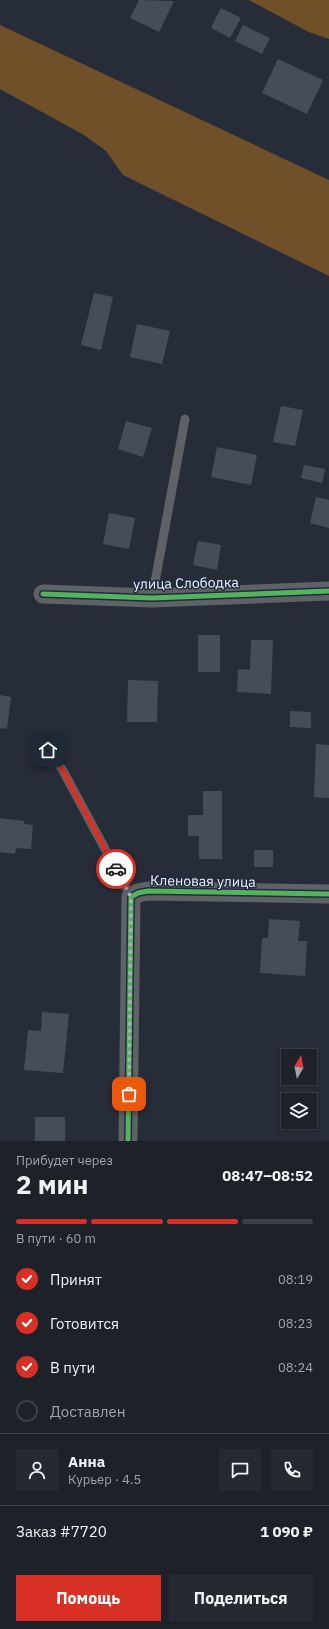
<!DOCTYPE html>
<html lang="ru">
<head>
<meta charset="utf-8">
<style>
	body { margin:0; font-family:"IBM Plex Sans",sans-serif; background:#252a32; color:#f1f3f6; height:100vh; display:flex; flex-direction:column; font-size:15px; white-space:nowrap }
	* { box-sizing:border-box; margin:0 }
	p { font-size:13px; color:#a0a4a8 }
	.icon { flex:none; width:22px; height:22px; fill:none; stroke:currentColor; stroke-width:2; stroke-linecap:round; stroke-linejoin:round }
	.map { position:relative; height:1141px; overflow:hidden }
	.sheet { display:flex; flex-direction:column; background:#1d222a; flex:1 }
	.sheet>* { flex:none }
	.needle { width:26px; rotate:10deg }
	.tools { position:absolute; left:281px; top:1049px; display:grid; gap:8px }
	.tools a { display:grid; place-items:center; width:36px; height:36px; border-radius:0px; background:#1d222a; box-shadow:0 2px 6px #0003,0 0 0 1px #3b3f47; font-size:20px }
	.pin { position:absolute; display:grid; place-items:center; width:34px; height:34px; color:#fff; margin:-17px; border-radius:8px; box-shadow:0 2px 6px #0006 }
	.courier { position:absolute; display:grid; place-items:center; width:40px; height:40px; margin:-20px; border:3px solid #d93025; border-radius:50%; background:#fff; color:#222; box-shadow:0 1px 5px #0007 }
	.summary em { font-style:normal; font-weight:800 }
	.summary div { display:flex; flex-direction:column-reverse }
	.summary { display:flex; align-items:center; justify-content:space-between; height:68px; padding:0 16px }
	h1 { font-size:26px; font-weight:800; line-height:30px }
	.bar { display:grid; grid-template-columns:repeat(4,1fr); gap:6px 4px; align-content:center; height:48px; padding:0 16px }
	.bar i { height:5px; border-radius:3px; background:#3b3f47 }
	.bar .selected { background:#d93025 }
	.bar p { grid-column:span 4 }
	.line { display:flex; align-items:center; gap:10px; padding:0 16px; border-top:1px solid #3b3f47 }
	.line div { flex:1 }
	.round { display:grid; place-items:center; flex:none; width:42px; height:42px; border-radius:0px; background:#252a32 }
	ol { padding:0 16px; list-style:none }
	li { display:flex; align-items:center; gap:12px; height:44px }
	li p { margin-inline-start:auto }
	li .icon { padding:4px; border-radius:50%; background:#d93025; color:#fff; stroke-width:4 }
	li:last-child { color:#a0a4a8 }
	li i { width:22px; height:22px; border:2px solid #3b3f47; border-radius:50% }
	.cta { display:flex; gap:8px; margin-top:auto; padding:8px 16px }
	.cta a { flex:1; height:46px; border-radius:0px; background:#d93025; color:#fff; font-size:16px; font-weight:800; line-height:46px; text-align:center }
	.cta a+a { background:#252a32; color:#f1f3f6 }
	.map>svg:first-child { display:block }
</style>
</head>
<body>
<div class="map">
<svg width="329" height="1141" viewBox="0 0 329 1141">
	<rect width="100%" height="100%" fill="#272d38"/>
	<g fill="#6f5029">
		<polygon points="249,0 329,0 329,39 309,32"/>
		<polygon points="0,25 329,180 329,276 123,175 106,151 84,135 0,89"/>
	</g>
	<g fill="#454d5b">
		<polygon points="139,0 174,1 159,32 130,18"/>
		<polygon points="221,8 241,18 230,38 211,28"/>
		<polygon points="243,25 270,38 262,54 235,41"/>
		<polygon points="278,59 323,80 307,114 262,93"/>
		<polygon points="94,293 113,297 101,350 81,345"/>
		<polygon points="137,324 170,331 162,364 130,357"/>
		<polygon points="281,406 303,410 295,446 273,442"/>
		<polygon points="126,421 152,428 143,457 118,449"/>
		<polygon points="217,447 257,455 251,485 211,477"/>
		<polygon points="304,465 325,469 322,483 301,478"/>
		<polygon points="316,497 329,500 329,528 310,523"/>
		<polygon points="109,513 135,518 129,549 103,544"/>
		<polygon points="198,541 221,545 217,570 193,565"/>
		<rect x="198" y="635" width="22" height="37"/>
		<polygon points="251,640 273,640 271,694 237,692 238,669 250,670"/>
		<polygon points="128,680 158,681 157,722 127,722"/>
		<polygon points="0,695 11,697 7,729 0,728"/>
		<polygon points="290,711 311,712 311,728 290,727"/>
		<polygon points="316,744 329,745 329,798 314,797"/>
		<polygon points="203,791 222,791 222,859 199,859 199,836 188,836 188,815 203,815"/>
		<polygon points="0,818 24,821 24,824 33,825 31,849 16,848 15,854 0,852"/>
		<rect x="254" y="850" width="19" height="17"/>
		<polygon points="269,919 300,921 298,941 307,941 305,976 260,973 262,938 268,938"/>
		<polygon points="42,1012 69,1014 63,1073 24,1070 28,1030 41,1031"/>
		<rect x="35" y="1117" width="30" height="24"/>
	</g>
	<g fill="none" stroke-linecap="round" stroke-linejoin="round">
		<g stroke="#5e6165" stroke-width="9">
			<polyline points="152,598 185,419"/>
			<polyline points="43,743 62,769 131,897"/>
		</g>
		<g stroke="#5e6165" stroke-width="19">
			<polyline points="43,594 152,598 329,591"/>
			<polyline points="128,1141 131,897 138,893 148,891 329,894"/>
		</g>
		<g stroke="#212c3e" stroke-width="8">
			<g id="cycleway">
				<polyline points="43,594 152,598 329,591"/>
				<polyline points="128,1141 131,897 138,893 148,891 329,894"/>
			</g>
		</g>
		<use href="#cycleway" stroke="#56b35d" stroke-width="5"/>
	</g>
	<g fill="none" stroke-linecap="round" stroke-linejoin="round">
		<polyline stroke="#a9afb9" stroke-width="4" stroke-dasharray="0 7.2" points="116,869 131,897 129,1094"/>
		<polyline stroke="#d93025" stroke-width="5" points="48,750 62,769 116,869"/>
	</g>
	<g text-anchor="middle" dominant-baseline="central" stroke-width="3" stroke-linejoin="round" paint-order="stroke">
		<g font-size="14" fill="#eff5ff" stroke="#212c3e">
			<text transform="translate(186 583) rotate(-1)">улица Слободка</text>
			<text transform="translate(203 881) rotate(1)">Кленовая улица</text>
		</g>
	</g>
</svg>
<div class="tools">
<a><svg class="needle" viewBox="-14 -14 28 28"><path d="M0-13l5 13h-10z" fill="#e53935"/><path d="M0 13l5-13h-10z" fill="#a0a4a8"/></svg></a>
<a><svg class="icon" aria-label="layers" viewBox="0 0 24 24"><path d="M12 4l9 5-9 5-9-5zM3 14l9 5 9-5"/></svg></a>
</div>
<div class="pin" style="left:129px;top:1094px;background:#ea580c"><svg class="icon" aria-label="bag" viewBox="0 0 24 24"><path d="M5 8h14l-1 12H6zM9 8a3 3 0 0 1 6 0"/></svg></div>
<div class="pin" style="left:48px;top:750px;background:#1f2937"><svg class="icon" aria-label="home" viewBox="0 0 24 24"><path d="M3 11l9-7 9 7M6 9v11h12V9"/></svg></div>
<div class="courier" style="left:116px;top:869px"><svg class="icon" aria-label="car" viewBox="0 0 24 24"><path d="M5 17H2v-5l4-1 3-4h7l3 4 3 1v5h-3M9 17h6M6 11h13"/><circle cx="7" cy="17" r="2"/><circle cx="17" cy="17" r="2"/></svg></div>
</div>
<section class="sheet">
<div class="summary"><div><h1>2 мин</h1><p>Прибудет через</p></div><em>08:47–08:52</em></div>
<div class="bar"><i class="selected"></i><i class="selected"></i><i class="selected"></i><i></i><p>В пути · 60 m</p></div>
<ol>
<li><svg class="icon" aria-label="check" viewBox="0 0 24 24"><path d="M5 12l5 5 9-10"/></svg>Принят<p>08:19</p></li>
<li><svg class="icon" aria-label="check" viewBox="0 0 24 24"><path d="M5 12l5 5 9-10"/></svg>Готовится<p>08:23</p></li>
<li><svg class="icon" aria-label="check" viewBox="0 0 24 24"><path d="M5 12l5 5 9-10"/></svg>В пути<p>08:24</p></li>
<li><i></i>Доставлен</li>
</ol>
<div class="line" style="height:72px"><a class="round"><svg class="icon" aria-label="person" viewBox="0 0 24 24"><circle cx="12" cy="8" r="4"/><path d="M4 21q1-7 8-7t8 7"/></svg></a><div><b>Анна</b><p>Курьер · 4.5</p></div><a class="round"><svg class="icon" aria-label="chat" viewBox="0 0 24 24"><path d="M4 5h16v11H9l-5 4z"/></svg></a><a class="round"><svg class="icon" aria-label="phone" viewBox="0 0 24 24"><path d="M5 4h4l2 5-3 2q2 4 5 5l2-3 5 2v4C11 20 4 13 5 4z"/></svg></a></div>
<div class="line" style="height:52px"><div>Заказ #7720</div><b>1 090 ₽</b></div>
<div class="cta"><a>Помощь</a><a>Поделиться</a></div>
</section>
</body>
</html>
